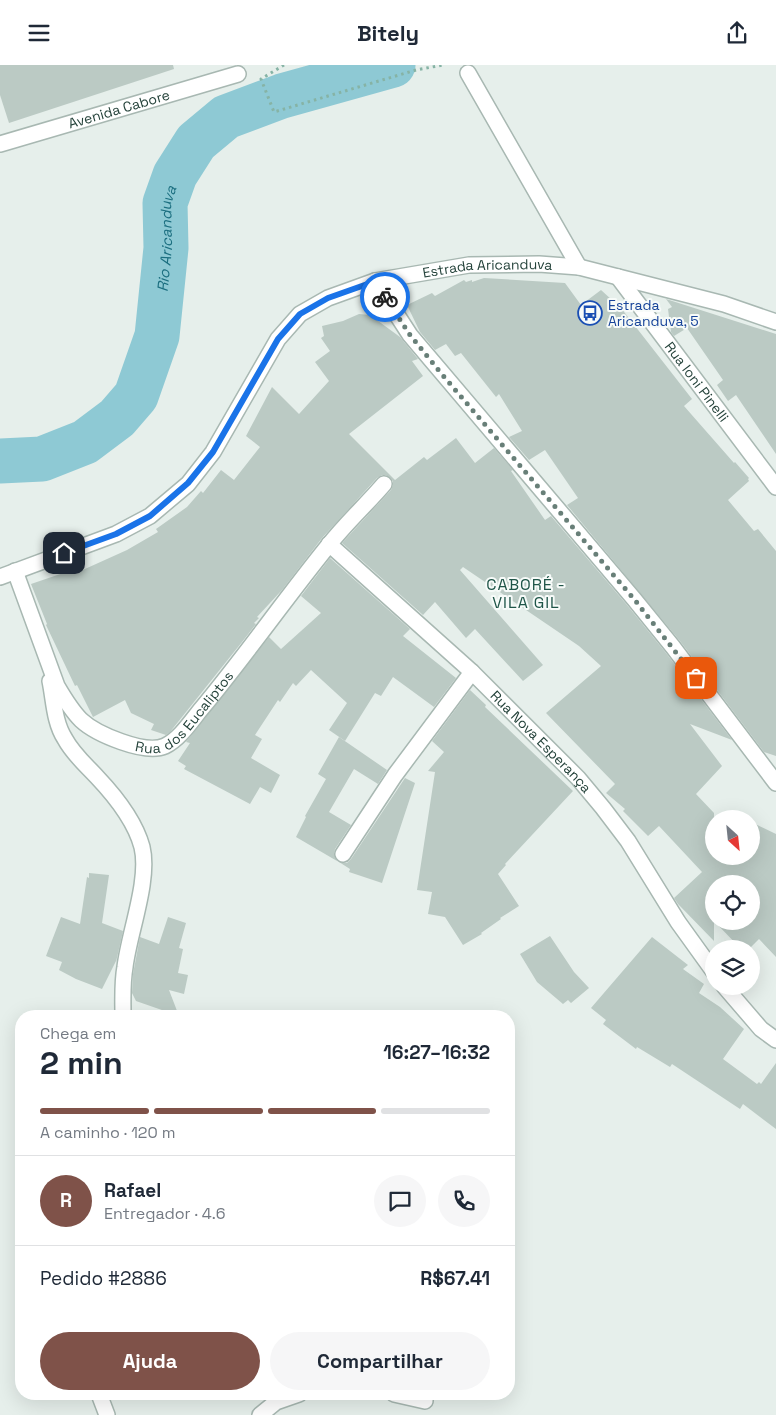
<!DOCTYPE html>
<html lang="pt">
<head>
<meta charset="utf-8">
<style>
	body { margin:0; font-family:"Space Grotesk",sans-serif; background:#f6f6f7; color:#1f2937; height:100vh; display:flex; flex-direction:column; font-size:19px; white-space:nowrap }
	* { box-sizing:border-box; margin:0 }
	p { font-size:16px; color:#747a83 }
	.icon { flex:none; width:28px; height:28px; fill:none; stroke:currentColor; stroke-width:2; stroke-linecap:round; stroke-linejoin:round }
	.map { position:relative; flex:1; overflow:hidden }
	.panel { position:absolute; left:15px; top:945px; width:500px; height:390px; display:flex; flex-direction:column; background:#fff; border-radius:20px; box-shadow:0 5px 20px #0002 }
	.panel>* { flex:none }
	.needle { width:32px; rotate:153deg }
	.tools { position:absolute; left:705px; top:745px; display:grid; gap:10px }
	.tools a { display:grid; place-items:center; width:55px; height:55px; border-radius:50%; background:#fff; box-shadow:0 5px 20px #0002; font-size:25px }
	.pin { position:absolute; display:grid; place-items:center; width:42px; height:42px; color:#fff; margin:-21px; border-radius:10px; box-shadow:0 2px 8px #0006 }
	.courier { position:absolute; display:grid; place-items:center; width:50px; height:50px; margin:-25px; border:4px solid #1a73e8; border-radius:50%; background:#fff; color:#222; box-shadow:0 1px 6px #0007 }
	.head em { font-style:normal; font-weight:700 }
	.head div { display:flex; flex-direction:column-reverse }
	.head { display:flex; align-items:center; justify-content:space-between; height:85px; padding:0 25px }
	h1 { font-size:32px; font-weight:700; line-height:38px }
	.bar { display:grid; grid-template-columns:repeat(4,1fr); gap:8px 5px; align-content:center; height:60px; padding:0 25px }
	.bar i { height:6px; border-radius:4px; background:#e0e1e3 }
	.bar .active { background:#7f5249 }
	.bar p { grid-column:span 4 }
	.line { display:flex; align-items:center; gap:12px; padding:0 25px; border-top:1px solid #e0e1e3 }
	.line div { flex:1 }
	.round { display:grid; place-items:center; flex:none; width:52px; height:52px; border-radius:26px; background:#f6f6f7 }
	.primary-button { display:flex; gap:10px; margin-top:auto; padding:10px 25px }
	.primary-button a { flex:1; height:58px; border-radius:30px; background:#7f5249; color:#fff; font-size:20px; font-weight:700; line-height:58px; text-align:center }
	.primary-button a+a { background:#f6f6f7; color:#1f2937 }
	header { display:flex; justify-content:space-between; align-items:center; height:65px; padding:0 25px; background:#fff; font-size:22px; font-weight:700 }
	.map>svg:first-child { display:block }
</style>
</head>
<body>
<header><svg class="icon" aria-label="menu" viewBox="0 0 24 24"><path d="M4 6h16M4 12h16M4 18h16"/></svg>Bitely<svg class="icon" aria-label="share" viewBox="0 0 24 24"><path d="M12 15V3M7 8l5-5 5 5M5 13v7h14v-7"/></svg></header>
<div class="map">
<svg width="776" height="1350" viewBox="0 0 776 1350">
	<rect width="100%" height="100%" fill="#e6efeb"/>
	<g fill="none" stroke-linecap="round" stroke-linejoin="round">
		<path stroke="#8ec9d4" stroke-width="45" id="s1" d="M 0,396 L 42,394 L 85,377 L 117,353 L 136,331 L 157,271 L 166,183 L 165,138 L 175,110 L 196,77 L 226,52 L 282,31 L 393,0"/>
	</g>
	<g fill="#bbcac4">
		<polygon points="0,0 173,0 174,4 9,58 0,30"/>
		<polygon points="484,213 565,218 581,240 601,225 612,235 614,234 692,334 684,341 734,398 735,397 749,413 748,414 749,416 728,435 754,466 758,464 776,486 776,691 764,687 680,576 567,440 578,433 545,385 529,395 509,372 522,366 499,329 496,332 461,288 455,291 446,279 435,285 420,267 407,240 432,228 435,231 464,215 466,217 472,215 472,217"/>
		<polygon points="666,234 776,269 776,389 736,330 728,336 717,320 723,315 687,263 674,271 671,267 668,244 672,242"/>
		<polygon points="359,249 370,250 400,272 418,294 412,296 423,311 349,369 395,415 424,392 427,395 456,373 475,398 494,383 513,405 511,406 545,455 551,451 627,540 666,588 732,675 690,659 722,701 696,729 714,748 714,791 751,791 751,757 776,769 776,892 759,874 749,884 741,884 714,856 751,856 751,819 714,819 714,876 678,839 674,833 702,807 659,761 648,771 623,746 625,744 606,728 615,719 546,648 601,601 579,581 463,502 460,505 543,600 523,616 475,564 466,573 435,537 423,550 342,478 391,425 393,420 393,416 386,410 382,410 377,413 322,473 282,525 257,552 259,553 254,558 256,559 242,577 170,667 166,670 151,665 154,659 131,648 125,635 93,652 77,620 75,621 46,560 47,559 31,519 75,504 76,508 127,485 158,467 156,464 187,442 201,426 203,428 221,405 234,415 260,382 246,371 272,322 299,349 329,316 315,297 330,286 321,273 324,271 322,261 343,256"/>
		<polygon points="330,493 410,564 403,571 456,613 434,642 393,612 381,631 375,628 345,676 329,665 347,638 311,605 296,621 293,618 280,637 278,635 255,670 262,674 251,693 280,710 271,728 260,722 250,739 184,704 186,701 178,696 190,678 186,677 269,572 281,584 321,548 301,531"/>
		<polygon points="470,625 486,640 485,642 573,726 505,799 506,800 498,809 519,841 500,853 501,854 481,868 482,869 463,880 445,852 428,849 432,827 417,825 435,707 428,706 444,687 432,676"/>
		<polygon points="339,672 387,705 378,719 354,704 329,747 351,760 335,784 334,789 337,796 296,772 306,752 305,751 326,714 318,709"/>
		<polygon points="405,713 415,718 382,818 349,807 350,804 339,797 347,798 351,794"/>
		<polygon points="89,808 109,810 102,858 123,866 116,897 116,896 102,924 76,914 59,905 62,897 46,891 61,852 80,859 87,812 89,813"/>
		<polygon points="168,852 186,858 179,883 183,884 178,908 188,910 184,929 169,925 179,951 136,936 132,928 133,909 140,872 159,879"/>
		<polygon points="550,871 574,907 589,923 571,938 568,935 563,939 537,917 520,889"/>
		<polygon points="652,872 688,900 683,904 704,919 699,928 720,942 744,964 723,994 757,1019 759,1017 761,1019 776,998 776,1064 743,1039 740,1044 672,999 670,1002 637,982 636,984 603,959 606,955 591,943"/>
	</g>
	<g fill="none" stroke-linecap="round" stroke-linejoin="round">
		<g stroke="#a8b8b2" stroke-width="18">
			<g id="minor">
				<polyline points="468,8 579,202"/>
				<path id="s2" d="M 0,79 L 238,9"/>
				<path id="s3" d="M 618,212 L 776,422"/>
				<polyline points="375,216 410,270 634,534 673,582 776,718"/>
				<path id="s4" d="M 329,479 L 472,607 L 578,713 L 603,743 L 628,776 L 678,857 L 714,907"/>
				<path id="s5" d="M 15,506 L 57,621 C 64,633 71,645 81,655 C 96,669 145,690 165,681 C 180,674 192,655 202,643 C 246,590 285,534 328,481 C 345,459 366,440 384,419"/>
				<path id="s6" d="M 0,512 L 116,469 L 150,451 L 188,419 L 213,387 L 278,274 L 300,249 L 328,233 L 375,216 L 469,200 L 539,199 L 579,202 L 724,239 L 776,257"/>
				<path d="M 50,616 C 54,635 54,657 65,674 C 73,689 85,699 97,712 C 115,731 135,756 142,782 C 150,815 129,868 125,902 C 122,918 123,935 123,951"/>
				<polyline points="343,789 395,710 472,607"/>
				<polyline points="724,921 761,964 776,975"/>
				<polyline points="99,1329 107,1350"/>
				<polyline points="394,1329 425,1336"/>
				<polyline points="260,1350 276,1337 299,1329"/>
			</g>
		</g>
		<polyline stroke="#86b3a5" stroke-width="3" stroke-dasharray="2.5 4" stroke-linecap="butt" points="284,0 261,14 274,47 416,5 443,0"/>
		<use href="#minor" stroke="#fff" stroke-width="15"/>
	</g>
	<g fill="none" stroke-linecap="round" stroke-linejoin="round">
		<polyline stroke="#687f78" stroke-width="5" stroke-dasharray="0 9" points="385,232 410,270 440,307 634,534 696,613"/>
		<polyline stroke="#1a73e8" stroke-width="6" points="64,488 116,469 150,451 188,418 213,387 278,274 300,249 328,233 376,216 385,232"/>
	</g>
	<defs>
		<g id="bus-ring" transform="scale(1.25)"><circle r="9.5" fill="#f7fbf9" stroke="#1a4fb4" stroke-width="1.5"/><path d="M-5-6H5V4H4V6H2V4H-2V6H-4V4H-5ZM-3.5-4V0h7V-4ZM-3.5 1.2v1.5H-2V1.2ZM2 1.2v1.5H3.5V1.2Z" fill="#1a4fb4"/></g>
	</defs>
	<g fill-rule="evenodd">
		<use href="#bus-ring" x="590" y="248"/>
	</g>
	<g text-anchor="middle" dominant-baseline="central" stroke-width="4" stroke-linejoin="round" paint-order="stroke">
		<g font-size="14" fill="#24423a" stroke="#f7fbf9">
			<text stroke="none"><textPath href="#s2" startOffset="124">Avenida Cabore</textPath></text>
			<text stroke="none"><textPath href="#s6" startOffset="612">Estrada Aricanduva</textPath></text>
			<text stroke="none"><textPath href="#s3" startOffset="131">Rua Ioni Pinelli</textPath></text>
			<text stroke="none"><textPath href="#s5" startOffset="289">Rua dos Eucaliptos</textPath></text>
			<text stroke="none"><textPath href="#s4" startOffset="290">Rua Nova Esperança</textPath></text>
		</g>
		<g font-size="14" fill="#164399" stroke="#f7fbf9" text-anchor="start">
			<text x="608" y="240">Estrada<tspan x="608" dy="16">Aricanduva, 5</tspan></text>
		</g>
		<g font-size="15" font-style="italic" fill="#1c6f80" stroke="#f7fbf9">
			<text stroke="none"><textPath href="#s1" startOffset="319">Rio Aricanduva</textPath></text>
		</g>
		<g font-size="16" letter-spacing="1" fill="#1f5548" stroke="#f7fbf9">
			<text x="526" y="519">CABORÉ -<tspan x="526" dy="18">VILA GIL</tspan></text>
		</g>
	</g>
</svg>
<div class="tools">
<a><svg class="needle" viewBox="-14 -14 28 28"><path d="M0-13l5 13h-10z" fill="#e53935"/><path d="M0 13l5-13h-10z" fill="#747a83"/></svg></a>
<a><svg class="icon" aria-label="locate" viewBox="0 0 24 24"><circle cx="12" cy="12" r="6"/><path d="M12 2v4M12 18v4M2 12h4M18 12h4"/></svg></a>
<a><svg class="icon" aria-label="layers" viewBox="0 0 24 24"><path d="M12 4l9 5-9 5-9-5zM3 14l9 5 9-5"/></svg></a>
</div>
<div class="pin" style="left:696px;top:613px;background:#ea580c"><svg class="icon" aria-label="bag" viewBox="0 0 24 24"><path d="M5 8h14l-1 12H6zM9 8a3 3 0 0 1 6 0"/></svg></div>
<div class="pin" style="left:64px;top:488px;background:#1f2937"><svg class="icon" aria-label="home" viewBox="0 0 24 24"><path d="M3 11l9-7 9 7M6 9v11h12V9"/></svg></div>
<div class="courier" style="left:385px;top:232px"><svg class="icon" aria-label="bike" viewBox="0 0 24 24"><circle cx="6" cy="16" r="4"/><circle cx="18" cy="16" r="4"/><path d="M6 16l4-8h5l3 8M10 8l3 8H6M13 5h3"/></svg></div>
<section class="panel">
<div class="head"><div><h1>2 min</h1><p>Chega em</p></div><em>16:27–16:32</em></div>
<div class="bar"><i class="active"></i><i class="active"></i><i class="active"></i><i></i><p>A caminho · 120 m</p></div>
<div class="line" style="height:90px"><b class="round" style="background:#7f5249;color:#fff">R</b><div><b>Rafael</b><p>Entregador · 4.6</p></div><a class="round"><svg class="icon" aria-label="chat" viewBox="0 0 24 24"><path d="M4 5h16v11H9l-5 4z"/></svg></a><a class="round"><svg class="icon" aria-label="phone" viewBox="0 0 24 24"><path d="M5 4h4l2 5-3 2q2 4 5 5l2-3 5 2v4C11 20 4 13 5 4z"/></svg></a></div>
<div class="line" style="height:65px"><div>Pedido #2886</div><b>R$67.41</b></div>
<div class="primary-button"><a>Ajuda</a><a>Compartilhar</a></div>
</section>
</div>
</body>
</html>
